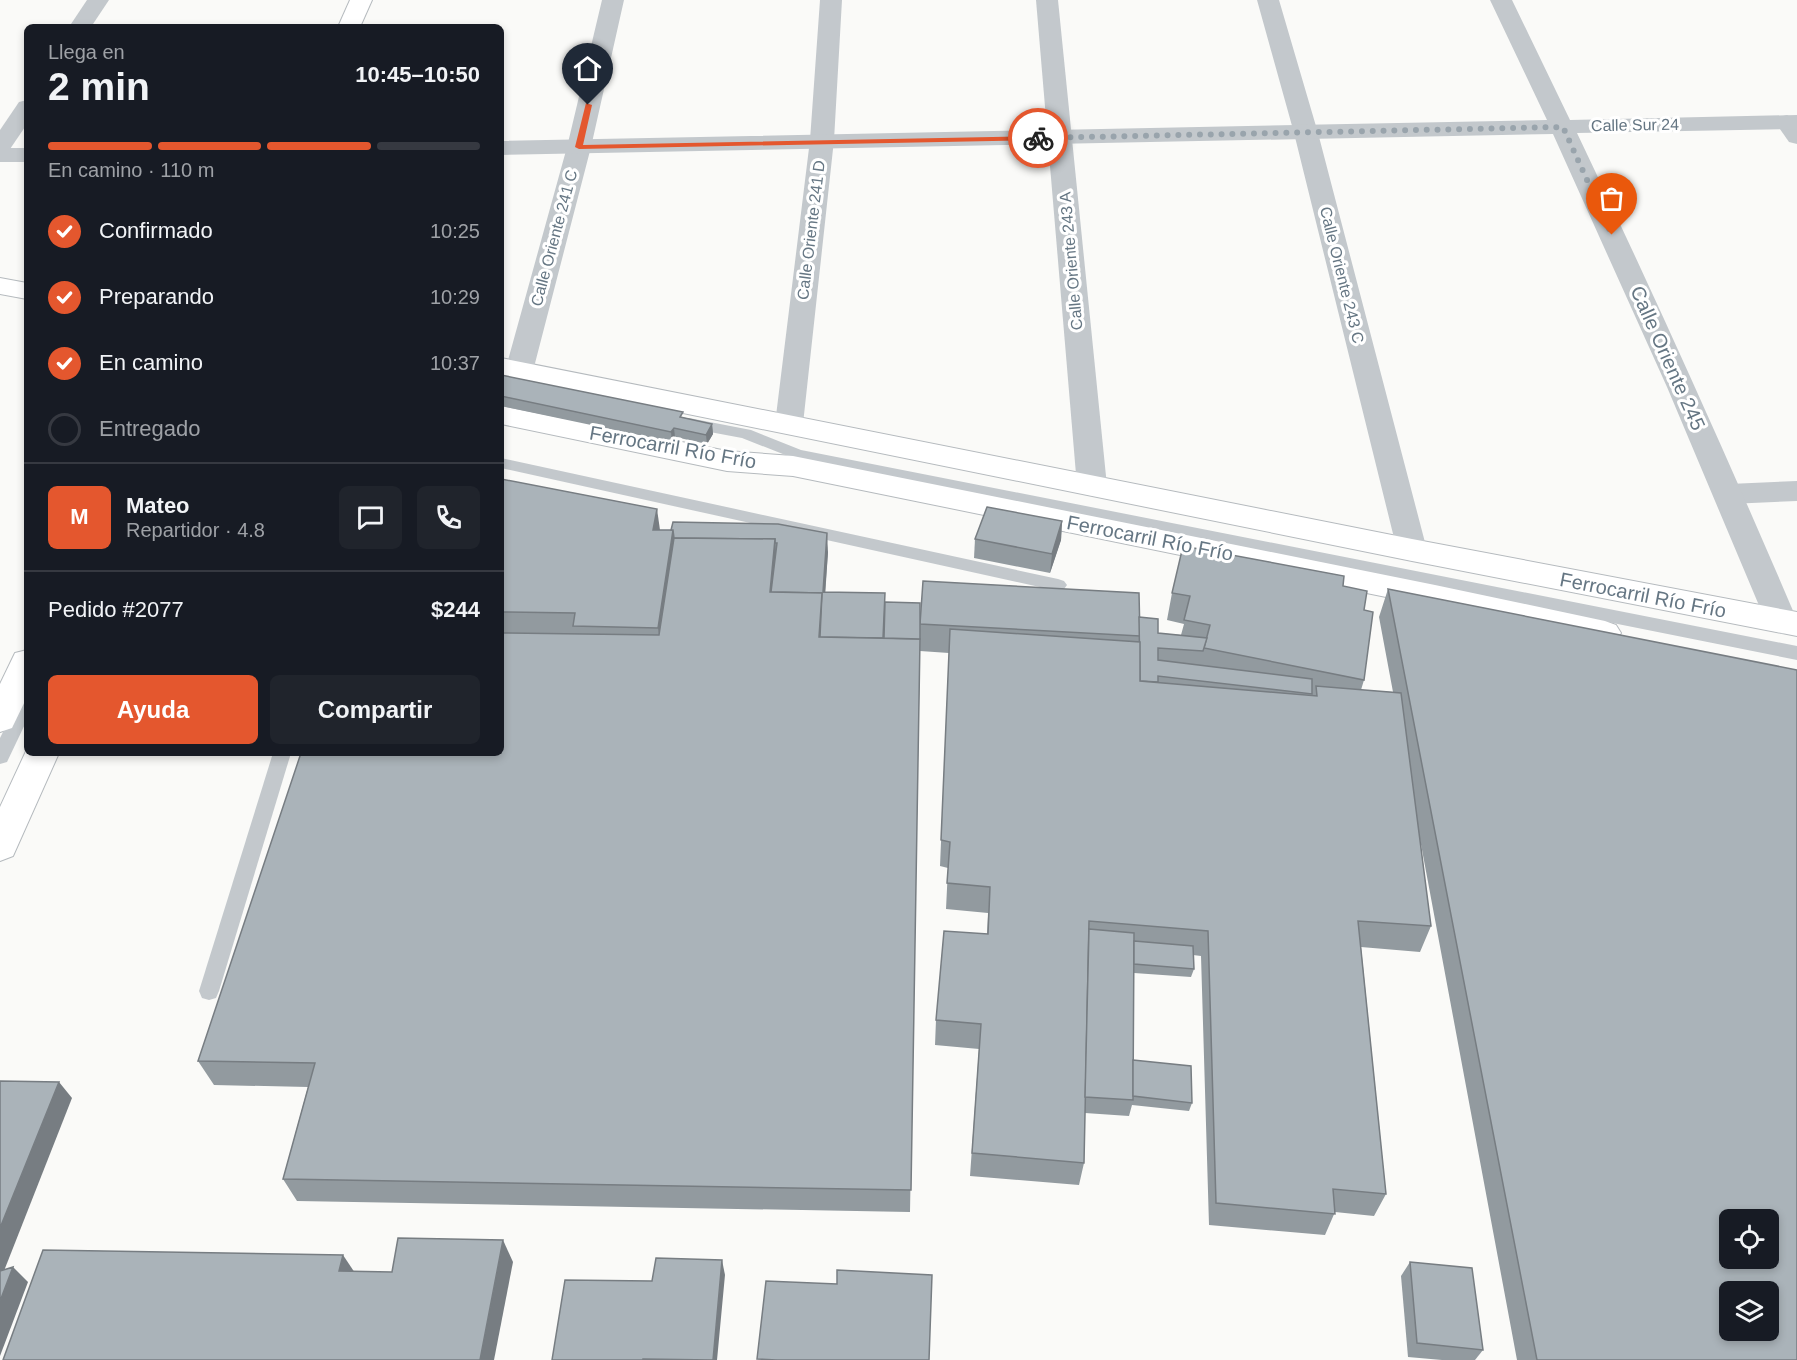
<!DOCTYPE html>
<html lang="es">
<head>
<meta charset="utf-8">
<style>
	body { margin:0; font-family:Helvetica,sans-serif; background:#20242c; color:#f1f3f6; height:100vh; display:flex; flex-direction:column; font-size:22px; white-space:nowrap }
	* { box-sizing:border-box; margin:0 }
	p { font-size:20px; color:#9ea1a6 }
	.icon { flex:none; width:33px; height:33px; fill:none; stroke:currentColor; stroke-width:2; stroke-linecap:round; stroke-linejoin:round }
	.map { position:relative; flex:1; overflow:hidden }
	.drawer { position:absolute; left:24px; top:24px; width:480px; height:732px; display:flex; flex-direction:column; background:#171b24; border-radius:9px; box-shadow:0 3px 9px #0003 }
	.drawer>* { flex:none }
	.fabs { position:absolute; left:1719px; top:1209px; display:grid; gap:12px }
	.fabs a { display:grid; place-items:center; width:60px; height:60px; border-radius:9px; background:#171b24; box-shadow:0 3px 9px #0003; font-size:30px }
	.pin { position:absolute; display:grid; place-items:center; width:51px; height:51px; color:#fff; margin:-62px -26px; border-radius:50% 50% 50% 0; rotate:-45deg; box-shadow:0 0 6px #0007 }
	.pin .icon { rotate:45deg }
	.courier { position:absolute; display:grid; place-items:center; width:60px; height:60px; margin:-30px; border:4px solid #e4572e; border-radius:50%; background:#fff; color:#222; box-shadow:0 2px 8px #0007 }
	.overview em { font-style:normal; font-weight:800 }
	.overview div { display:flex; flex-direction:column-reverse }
	.overview { display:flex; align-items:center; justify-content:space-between; height:102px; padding:0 24px }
	h1 { font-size:39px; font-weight:800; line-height:45px }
	.bar { display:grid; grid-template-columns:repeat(4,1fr); gap:9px 6px; align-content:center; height:72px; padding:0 24px }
	.bar i { height:8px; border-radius:4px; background:#363941 }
	.bar .selected { background:#e4572e }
	.bar p { grid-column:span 4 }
	.line { display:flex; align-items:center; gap:15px; padding:0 24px; border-top:2px solid #363941 }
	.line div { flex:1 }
	.round { display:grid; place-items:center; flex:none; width:63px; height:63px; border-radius:9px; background:#20242c }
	ol { padding:0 24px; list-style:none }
	li { display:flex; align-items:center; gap:18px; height:66px }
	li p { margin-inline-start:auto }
	li .icon { padding:6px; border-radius:50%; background:#e4572e; color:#fff; stroke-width:4 }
	li:last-child { color:#9ea1a6 }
	li i { width:33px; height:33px; border:3px solid #363941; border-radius:50% }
	.action { display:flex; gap:12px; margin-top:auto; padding:12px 24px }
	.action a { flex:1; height:69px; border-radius:9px; background:#e4572e; color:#fff; font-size:24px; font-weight:800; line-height:69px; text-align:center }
	.action a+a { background:#20242c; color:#f1f3f6 }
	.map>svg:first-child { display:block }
</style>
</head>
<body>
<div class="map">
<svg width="1797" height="1360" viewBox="0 0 1797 1360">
	<rect width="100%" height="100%" fill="#fafaf8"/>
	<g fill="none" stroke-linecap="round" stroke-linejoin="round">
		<g stroke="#b5babe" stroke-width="2">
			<g id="primary">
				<polygon points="350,0 372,0 360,27 338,27"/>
				<polygon points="0,278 27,283 27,299 0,294"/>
				<polygon points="501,358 1412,539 1797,612 1797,636 1412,561 501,376"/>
				<polygon points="501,406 727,451 793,456 1435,585 1605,621 1616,625 1621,633 1616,641 1605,645 1435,607 793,476 727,471 501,424"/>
				<polygon points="27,650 27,697 12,728 0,732 0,684 15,653"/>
				<polygon points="27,749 27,753 59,753 13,856 0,861 0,807"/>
			</g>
		</g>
		<g fill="#c3c8cc" fill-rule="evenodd">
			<polygon points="689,418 751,430 801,450 1797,646 1797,660 798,460 742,438 683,427 681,423 683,419"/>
			<polygon points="501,458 1058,579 1064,581 1067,585 1064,589 1058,591 501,468"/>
			<polygon points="27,694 27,720 7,762 0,764 0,738 21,696"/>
			<polygon points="273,753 291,753 219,991 216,998 209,1000 202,998 199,991"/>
		</g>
		<g fill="#c3c8cc" fill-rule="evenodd">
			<polygon points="87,0 109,0 91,27 69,27"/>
			<polygon points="602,0 624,0 591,147 533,371 529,377 519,380 509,377 505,371 567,147"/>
			<polygon points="820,0 842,0 834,140 803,424 799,431 789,433 779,431 775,424 810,140"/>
			<polygon points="1036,0 1058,0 1107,486 1102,493 1092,496 1082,493 1077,486"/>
			<polygon points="1257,0 1279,0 1318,133 1427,550 1423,558 1412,561 1401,558 1397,550 1294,133"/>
			<polygon points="27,100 27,124 8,152 0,154 0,130 19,102"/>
			<polygon points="1787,115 1797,120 1797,144 1789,142 1775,122 1779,117"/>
			<polygon points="1797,481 1797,501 1729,504 1718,501 1714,494 1718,487 1729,484"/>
		</g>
		<g fill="#c3c8cc" fill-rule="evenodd">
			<path d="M 1490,0 L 1512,0 L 1570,120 L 1797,115 L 1797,129 L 1577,133 C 1654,294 1727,456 1797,620 L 1793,630 L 1782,634 L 1771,630 L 1766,622 L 1667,387 L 1553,134 L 501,155 L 501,141 L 1547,120 Z"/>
			<rect x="0" y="148" width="27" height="14"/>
		</g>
		<use href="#primary" fill="#fff" fill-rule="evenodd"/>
	</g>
	<g fill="#929a9f">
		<polygon points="501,375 712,424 713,434 707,444 675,437 672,442 501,406"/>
		<polygon points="501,479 660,530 671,530 673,522 828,552 825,592 885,602 920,624 1139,617 1158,633 1181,635 1184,624 1167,620 1172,593 1343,586 1364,610 1364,680 1361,690 1393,692 1379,617 1388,589 1797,1360 1517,1360 1420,839 1431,926 1420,952 1361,947 1386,1194 1374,1216 1335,1212 1325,1235 1209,1225 1201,956 1193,955 1194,969 1191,977 1134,973 1133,1060 1192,1103 1189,1111 1132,1105 1129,1116 1085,1113 1084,1163 1079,1185 970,1176 979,1049 935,1045 936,1020 987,934 988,913 946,909 948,868 940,866 949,653 920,651 910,1212 297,1201 283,1179 308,1087 214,1085 198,1061 501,753"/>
		<polygon points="1062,521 1061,540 1050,573 974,558 975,539"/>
		<polygon points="1410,1262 1483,1350 1475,1360 1442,1360 1408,1357 1401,1276"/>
	</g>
	<g fill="#777d82">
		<polygon points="712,424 713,434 707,444 706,435"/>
		<polygon points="674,428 675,437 672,442 671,432"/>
		<polygon points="657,509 662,544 653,530"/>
		<polygon points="1062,521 1061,540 1050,573 1052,554"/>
		<polygon points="673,530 678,565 663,662 658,628"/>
		<polygon points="827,533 828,552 824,611 823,592"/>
		<polygon points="775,539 777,567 774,600 770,592"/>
		<polygon points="59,1082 72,1098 2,1276 0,1274 0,1228"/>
		<polygon points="503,1240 513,1262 494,1360 480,1360"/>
		<polygon points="343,1255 357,1276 339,1271"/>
		<polygon points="722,1260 725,1275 717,1360 713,1360"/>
		<polygon points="13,1267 28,1282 0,1356 0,1301"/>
	</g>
	<g fill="#aab3b9" stroke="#777d82" stroke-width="1.5" fill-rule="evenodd">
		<polygon points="501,375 683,412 680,417 712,424 706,435 674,428 671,432 501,396"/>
		<polygon points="501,479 657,509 653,530 673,530 658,628 573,626 575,613 501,612"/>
		<polygon points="987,507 1062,521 1052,554 975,539"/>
		<polygon points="673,522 778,524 827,533 823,592 885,593 883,638 820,637 822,593 771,592 777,543 775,543 775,539 674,538 673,530 671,530"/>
		<polygon points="674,538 775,539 770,592 822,593 819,637 920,639 911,1190 283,1179 315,1063 198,1061 301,753 501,753 501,633 659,635"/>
		<polygon points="1183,546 1344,576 1343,586 1367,591 1364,610 1373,612 1364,680 1204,648 1210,625 1184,620 1190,596 1172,593"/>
		<polygon points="923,581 1139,593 1140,636 920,624"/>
		<path d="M 1388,589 L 1797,670 L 1797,1360 L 1537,1360 ZM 1730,1220 L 1768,1220 L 1768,1258 L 1730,1258 ZM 1730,1292 L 1768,1292 L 1768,1330 L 1730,1330 Z"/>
		<polygon points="885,602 920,603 920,639 884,638"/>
		<polygon points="1139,617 1158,619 1158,633 1207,638 1203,651 1158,648 1158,660 1312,679 1312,694 1158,676 1158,682 1140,681"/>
		<polygon points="950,629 1140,642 1140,681 1317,696 1316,686 1401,693 1431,926 1358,921 1386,1194 1333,1189 1335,1214 1216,1203 1208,931 1197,930 1089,921 1084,1163 972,1153 981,1024 936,1020 944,931 988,934 990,887 947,883 950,842 941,840"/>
		<polygon points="1089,929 1134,933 1133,1100 1085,1097"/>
		<polygon points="1134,941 1193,946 1194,969 1134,964"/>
		<polygon points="1133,1060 1191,1066 1192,1103 1133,1096"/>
		<polygon points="0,1081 59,1082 0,1228"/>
		<polygon points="398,1238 503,1240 480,1360 3,1360 43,1250 343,1255 339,1271 392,1272"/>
		<polygon points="656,1258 722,1260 713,1360 643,1359 643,1360 552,1360 565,1280 652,1281"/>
		<polygon points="1410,1262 1472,1268 1483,1350 1417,1343"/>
		<polygon points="13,1267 0,1301 0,1271"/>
		<polygon points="837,1270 932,1275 929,1360 777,1360 757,1359 766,1281 837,1284"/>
	</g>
	<polygon fill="#e4572e" points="586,103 592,105 583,145 1038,136 1041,138 1038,140 579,149 575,147"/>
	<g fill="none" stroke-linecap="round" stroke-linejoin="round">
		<polyline stroke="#99a4ac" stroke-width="6" stroke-dasharray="0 10.8" points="1038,138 1563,127 1612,235"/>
	</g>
	<g text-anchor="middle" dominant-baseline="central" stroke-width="6" stroke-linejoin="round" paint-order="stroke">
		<g font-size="16" fill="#657683" stroke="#fff">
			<text transform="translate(1635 125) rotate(-1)">Calle Sur 24</text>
			<text transform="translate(811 230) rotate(-83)">Calle Oriente 241 D</text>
			<text transform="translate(554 238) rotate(-75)">Calle Oriente 241 C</text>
			<text transform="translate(1071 261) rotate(-95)">Calle Oriente 243 A</text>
			<text transform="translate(1342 275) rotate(76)">Calle Oriente 243 C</text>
		</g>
		<g font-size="20" fill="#657683" stroke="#fff">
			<text transform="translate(1668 358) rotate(66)">Calle Oriente 245</text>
			<text transform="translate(673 447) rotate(10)">Ferrocarril Río Frío</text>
			<text transform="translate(1150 538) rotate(11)">Ferrocarril Río Frío</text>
			<text transform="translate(1643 595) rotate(11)">Ferrocarril Río Frío</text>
		</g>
	</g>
</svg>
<div class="fabs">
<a><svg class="icon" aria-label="locate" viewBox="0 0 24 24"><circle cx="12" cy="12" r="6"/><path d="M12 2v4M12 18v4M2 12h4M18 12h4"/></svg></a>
<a><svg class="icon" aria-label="layers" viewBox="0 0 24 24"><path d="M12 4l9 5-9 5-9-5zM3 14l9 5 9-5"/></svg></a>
</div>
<div class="pin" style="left:1612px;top:235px;background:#ea580c"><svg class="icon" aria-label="bag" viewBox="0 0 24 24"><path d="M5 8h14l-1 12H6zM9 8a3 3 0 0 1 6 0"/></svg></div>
<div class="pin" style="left:588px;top:105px;background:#1f2937"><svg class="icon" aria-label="home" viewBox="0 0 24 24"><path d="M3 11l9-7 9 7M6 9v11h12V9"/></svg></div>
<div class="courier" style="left:1038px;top:138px"><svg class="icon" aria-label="bike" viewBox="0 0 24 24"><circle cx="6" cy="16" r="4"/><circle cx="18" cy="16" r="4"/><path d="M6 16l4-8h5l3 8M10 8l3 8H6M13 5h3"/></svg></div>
<section class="drawer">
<div class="overview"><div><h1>2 min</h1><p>Llega en</p></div><em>10:45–10:50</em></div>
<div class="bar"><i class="selected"></i><i class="selected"></i><i class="selected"></i><i></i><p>En camino · 110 m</p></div>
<ol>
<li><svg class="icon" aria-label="check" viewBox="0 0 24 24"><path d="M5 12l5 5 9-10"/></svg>Confirmado<p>10:25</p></li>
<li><svg class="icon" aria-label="check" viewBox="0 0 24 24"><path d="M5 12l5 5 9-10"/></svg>Preparando<p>10:29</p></li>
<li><svg class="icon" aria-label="check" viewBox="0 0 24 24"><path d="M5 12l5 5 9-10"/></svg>En camino<p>10:37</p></li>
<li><i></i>Entregado</li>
</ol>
<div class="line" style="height:108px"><b class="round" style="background:#e4572e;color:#fff">M</b><div><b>Mateo</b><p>Repartidor · 4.8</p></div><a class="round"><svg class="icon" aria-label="chat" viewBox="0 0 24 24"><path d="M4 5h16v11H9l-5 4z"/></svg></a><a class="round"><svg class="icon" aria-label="phone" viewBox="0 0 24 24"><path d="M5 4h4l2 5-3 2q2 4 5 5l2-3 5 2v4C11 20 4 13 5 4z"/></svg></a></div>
<div class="line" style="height:78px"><div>Pedido #2077</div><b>$244</b></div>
<div class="action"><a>Ayuda</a><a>Compartir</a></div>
</section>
</div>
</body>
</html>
